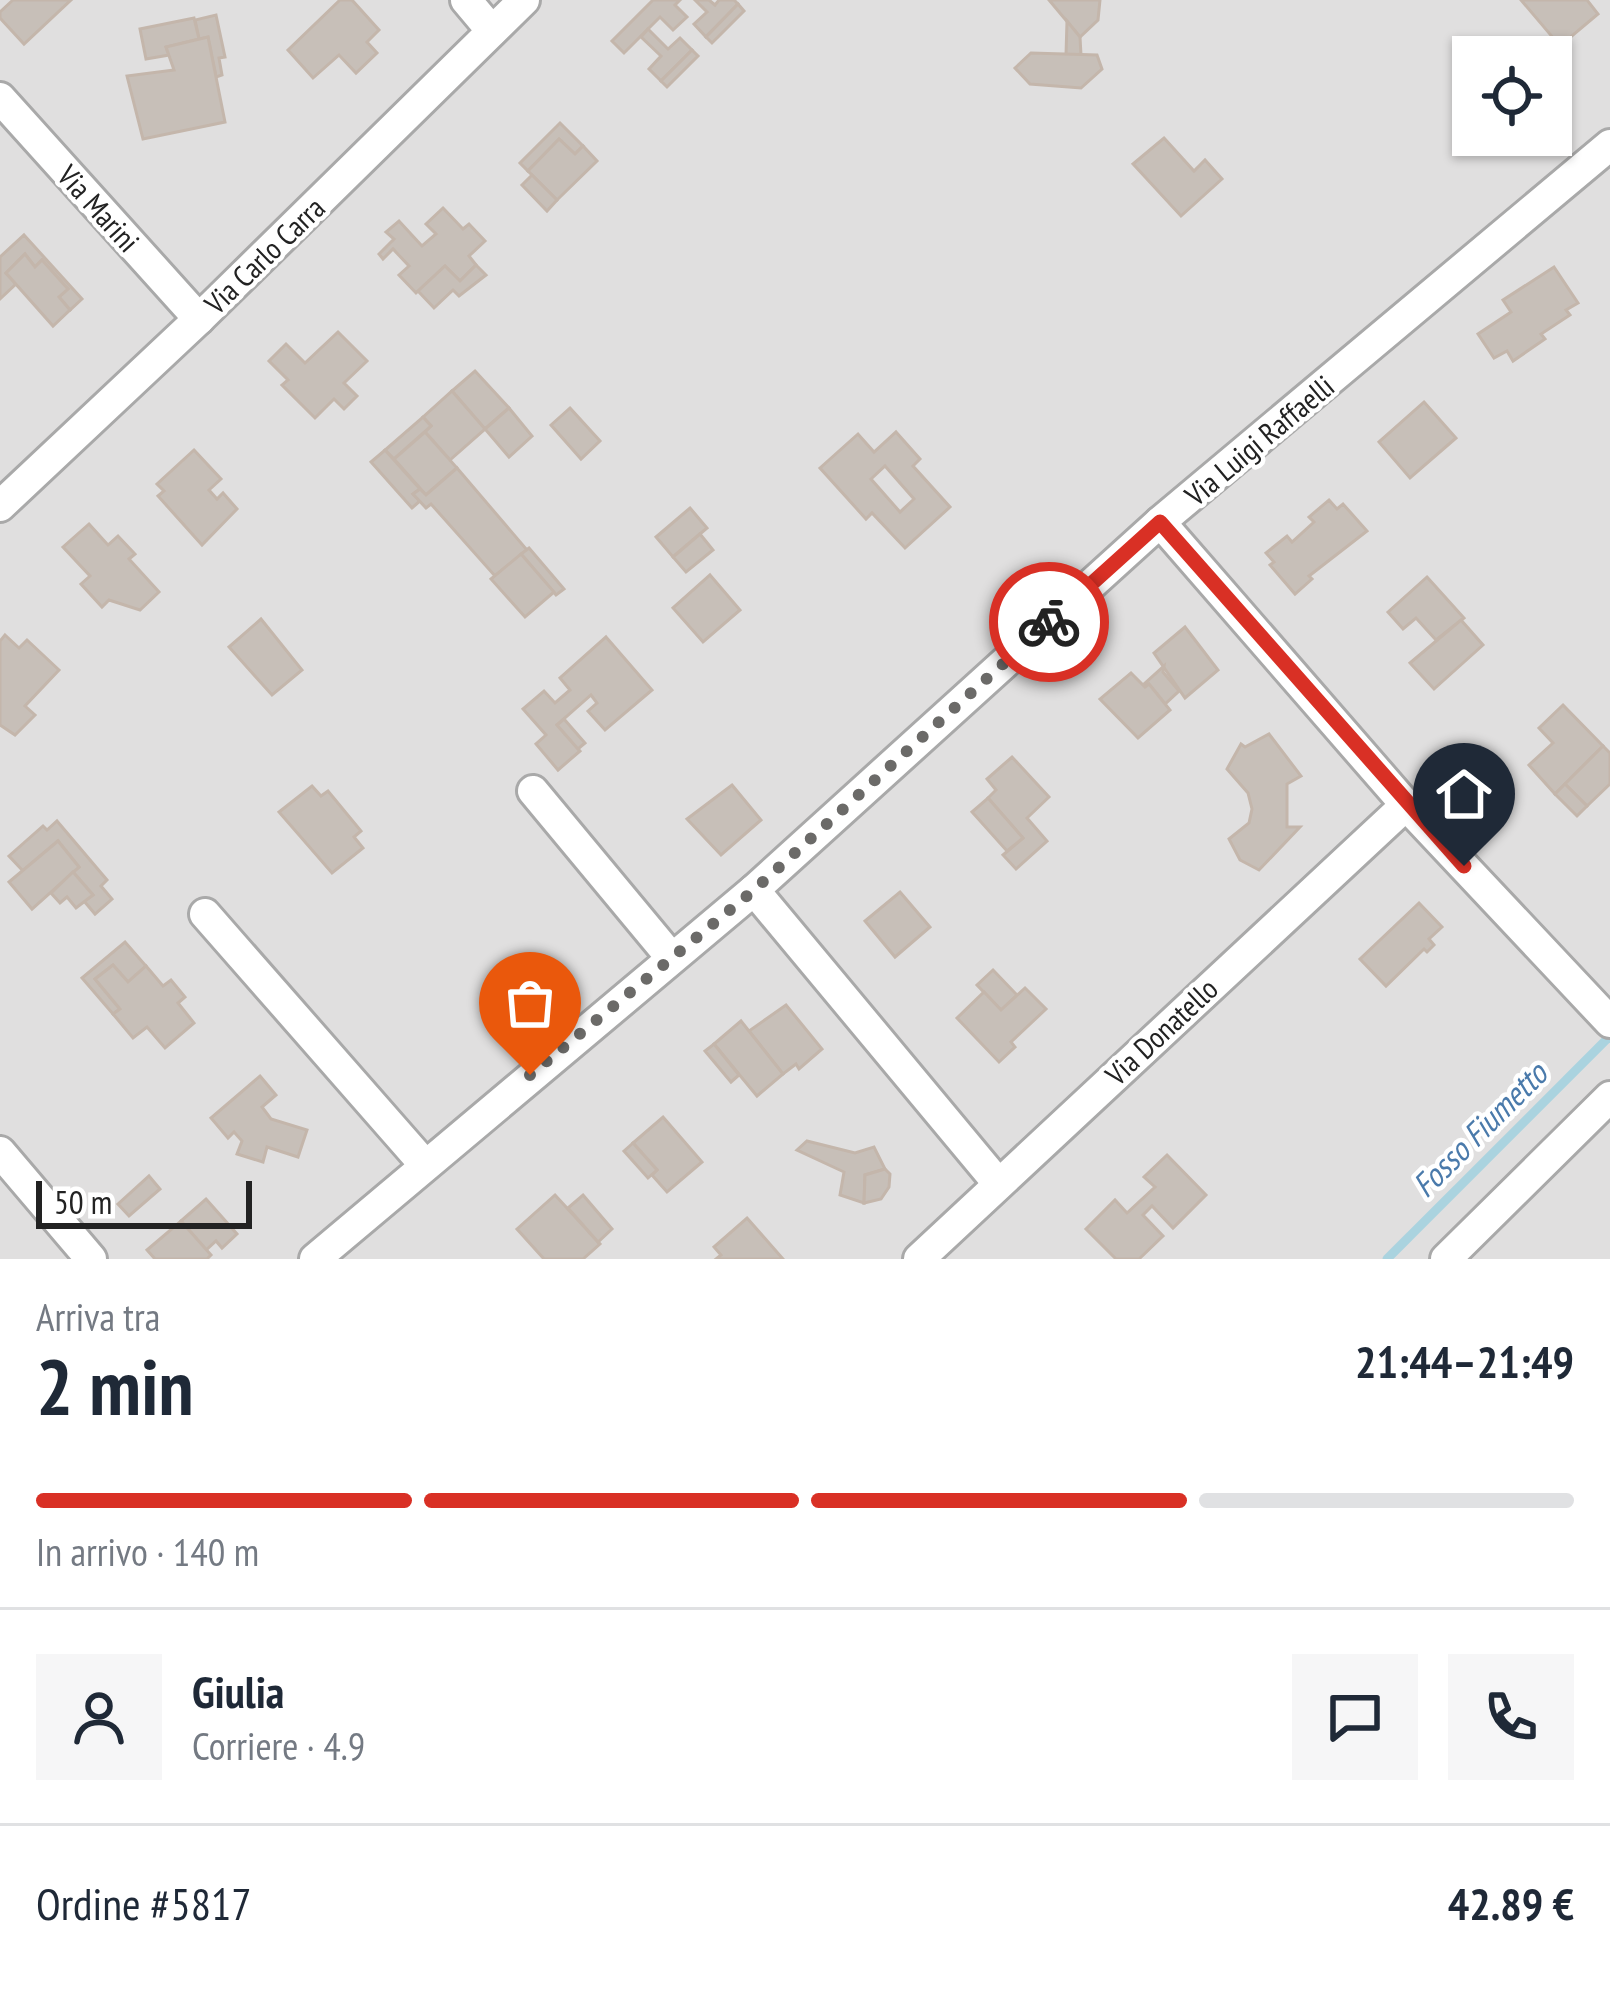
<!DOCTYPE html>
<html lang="it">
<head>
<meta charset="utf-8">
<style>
	body { margin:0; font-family:"PT Sans Narrow",sans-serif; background:#f6f6f7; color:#1f2937; height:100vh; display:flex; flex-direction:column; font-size:45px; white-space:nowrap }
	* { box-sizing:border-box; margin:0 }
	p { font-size:39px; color:#747a83 }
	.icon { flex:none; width:66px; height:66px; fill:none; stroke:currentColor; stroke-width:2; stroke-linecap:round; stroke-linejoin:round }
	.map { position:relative; height:1259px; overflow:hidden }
	.drawer { display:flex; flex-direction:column; background:#fff; flex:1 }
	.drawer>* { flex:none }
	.buttons { position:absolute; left:1452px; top:36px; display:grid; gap:24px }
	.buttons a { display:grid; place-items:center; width:120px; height:120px; border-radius:0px; background:#fff; box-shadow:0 3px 9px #0004; font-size:60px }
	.scale { position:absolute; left:36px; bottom:30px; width:216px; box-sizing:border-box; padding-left:12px; border:6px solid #222; border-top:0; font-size:33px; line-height:42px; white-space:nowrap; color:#222; -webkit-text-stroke:9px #fff; paint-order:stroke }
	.pin { position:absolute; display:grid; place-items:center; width:102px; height:102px; color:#fff; margin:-123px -51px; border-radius:50% 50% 50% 0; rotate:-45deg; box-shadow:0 0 12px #0007 }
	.pin .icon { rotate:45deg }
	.courier { position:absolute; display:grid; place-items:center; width:120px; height:120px; margin:-60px; border:9px solid #d93025; border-radius:50%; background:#fff; color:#222; box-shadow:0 3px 15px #0007 }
	.overview em { font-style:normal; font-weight:600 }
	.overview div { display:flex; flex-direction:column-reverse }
	.overview { display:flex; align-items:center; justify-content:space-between; height:204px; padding:0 36px }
	h1 { font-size:78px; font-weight:600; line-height:90px }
	.bar { display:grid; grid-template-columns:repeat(4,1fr); gap:18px 12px; align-content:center; height:144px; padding:0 36px }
	.bar i { height:15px; border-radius:9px; background:#e0e1e3 }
	.bar .current { background:#d93025 }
	.bar p { grid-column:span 4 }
	.line { display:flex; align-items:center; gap:30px; padding:0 36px; border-top:3px solid #e0e1e3 }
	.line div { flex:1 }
	.round { display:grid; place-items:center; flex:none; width:126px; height:126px; border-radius:0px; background:#f6f6f7 }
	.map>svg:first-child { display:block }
</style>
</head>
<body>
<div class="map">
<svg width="1610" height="1259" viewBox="0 0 1610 1259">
	<rect width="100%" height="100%" fill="#f2efe9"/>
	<path fill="#e0dfdf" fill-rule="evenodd" d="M 0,0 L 1610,0 L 1610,1259 L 0,1259 ZM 1473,57 L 1551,57 L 1551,135 L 1473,135 Z"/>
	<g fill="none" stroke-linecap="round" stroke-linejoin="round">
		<polyline stroke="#aad3df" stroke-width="9" points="1387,1259 1610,1036"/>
	</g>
	<g fill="#c7bfb8" stroke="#c4b6ab" stroke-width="3" fill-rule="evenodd">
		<polygon points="13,0 71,0 24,44 0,18 0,12"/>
		<polygon points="340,0 352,0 379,30 367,42 377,53 356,73 339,55 313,78 288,50"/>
		<polygon points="653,0 680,0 675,5 687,17 673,30 660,17 624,53 612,41"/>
		<polygon points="695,0 709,0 715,5 719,0 734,0 738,4 706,37 694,24 707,12"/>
		<polygon points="1049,0 1100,0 1098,20 1080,37"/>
		<polygon points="1521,0 1587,0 1598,14 1560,46"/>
		<polygon points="738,4 744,11 712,43 706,37"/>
		<polygon points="216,15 225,57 219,58 222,75 216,77 208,37 199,39 195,20"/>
		<polygon points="194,18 199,39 166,47 169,55 146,59 140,29"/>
		<polygon points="1067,21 1080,37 1081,55 1066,55"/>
		<polygon points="648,29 668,49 680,38 692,50 661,81 649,69 661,56 641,37"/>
		<polygon points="208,37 225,122 143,139 127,76 174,70 166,47"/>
		<polygon points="692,50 698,56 667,87 661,81"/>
		<polygon points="1031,53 1097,55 1102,69 1081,88 1030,84 1015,68"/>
		<polygon points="560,123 583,146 575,154 559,139 528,171 520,163"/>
		<polygon points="1164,138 1194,171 1205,160 1222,179 1181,216 1133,164"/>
		<polygon points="559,139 575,154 583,146 597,161 557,200 528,171"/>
		<polygon points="532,175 557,200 547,211 522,185"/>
		<polygon points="443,208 463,229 469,224 485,241 469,256 476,265 460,281 445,266 416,293 399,275 409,266 393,249 383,259 379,254 394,239 386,232 399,221 422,246 436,234 426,224"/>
		<polygon points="24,235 82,299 70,310 59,297 68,289 42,260 35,267 25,254 6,273 16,284 0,299 0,257"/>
		<polygon points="25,254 35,267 42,260 68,289 59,297 70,310 53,326 6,273"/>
		<polygon points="476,265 486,275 459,296 453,290 434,308 418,291 445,266 460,281"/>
		<polygon points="1554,267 1578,303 1566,310 1570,315 1541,334 1545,339 1513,361 1507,351 1494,358 1478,334 1511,312 1503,300"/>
		<polygon points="338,332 367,361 344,383 357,396 344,409 334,399 315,418 282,385 288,380 269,361 286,344 305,363"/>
		<polygon points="475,371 509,408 485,429 452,391"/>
		<polygon points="452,391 485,429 450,460 425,432 431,426 423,417"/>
		<polygon points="1424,402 1456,438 1410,478 1379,442"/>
		<polygon points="509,408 532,436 509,457 485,429"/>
		<polygon points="570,408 600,441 581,459 551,425"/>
		<polygon points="423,417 431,426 394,459 385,450"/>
		<polygon points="425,432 457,468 426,495 394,459"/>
		<path d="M 896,432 L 920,459 L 913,466 L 950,507 L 905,548 L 872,513 L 866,519 L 820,468 L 858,434 L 874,452 ZM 885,466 L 914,499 L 900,512 L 871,479 Z"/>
		<polygon points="194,450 221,479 209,490 217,499 223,493 237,509 202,545 158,496 164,491 157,484"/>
		<polygon points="385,450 420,489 413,494 420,501 412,508 371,462"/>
		<polygon points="457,468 527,550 495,576 431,504 426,508 413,494 420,489 426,495"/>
		<polygon points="1329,500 1337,509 1343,504 1367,531 1309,576 1312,579 1295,594 1270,565 1274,562 1266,553 1287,536 1292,542 1314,522 1309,517"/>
		<polygon points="690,508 707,528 673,557 656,537"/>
		<polygon points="89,524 108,545 118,536 135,554 129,559 159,592 140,610 109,600 102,607 81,584 90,576 63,547"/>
		<polygon points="700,534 713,550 686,572 673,557"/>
		<polygon points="529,548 564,589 556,595 521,554"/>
		<polygon points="521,554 554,592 525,617 491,579"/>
		<polygon points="710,575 740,610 703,642 673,608"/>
		<polygon points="1427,577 1464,618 1436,640 1416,618 1403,629 1388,612"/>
		<polygon points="261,619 302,670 272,695 229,647"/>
		<polygon points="1461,620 1483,645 1434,689 1410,663"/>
		<polygon points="1185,627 1218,670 1185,698 1154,653"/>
		<polygon points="5,635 19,648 27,640 59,670 25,706 35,715 15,735 0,725 0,641"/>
		<polygon points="606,637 652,690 605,730 588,711 597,703 591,695 557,725 580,751 558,770 536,744 546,735 523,709 544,691 555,703 570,690 560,678"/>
		<polygon points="1164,666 1163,672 1179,691 1165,704 1149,684 1143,685"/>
		<polygon points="1131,673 1145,687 1149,684 1170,710 1138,738 1100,699"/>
		<polygon points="1563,705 1603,746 1555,794 1529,765 1553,743 1539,728"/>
		<polygon points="564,719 585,743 578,749 557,725"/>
		<polygon points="1269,734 1301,776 1287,784 1287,827 1300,827 1259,870 1240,860 1229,839 1249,823 1252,809 1248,793 1227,769 1241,744 1245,747"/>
		<polygon points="1603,746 1610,753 1610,784 1587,806 1565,784"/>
		<polygon points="1012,757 1049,797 1027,818 1047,841 1016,869 1003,855 1023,838 988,798 996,790 987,779"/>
		<polygon points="1565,784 1587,806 1577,816 1555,794"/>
		<polygon points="732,785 761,820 721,855 687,819"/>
		<polygon points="312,786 321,796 328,791 361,831 354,837 363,848 332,873 279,812"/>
		<polygon points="988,798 1023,838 1007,851 972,812"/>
		<polygon points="57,821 107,880 101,886 112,899 95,914 84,901 93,895 73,872 79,867 58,841 23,871 9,856 43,826 47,830"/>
		<polygon points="58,841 79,867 32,909 9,882"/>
		<polygon points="73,872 93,895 76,908 67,897 60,903 51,893"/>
		<polygon points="900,892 930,927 895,957 865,921"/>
		<polygon points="1419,903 1442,927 1429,939 1434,945 1427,952 1424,949 1386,986 1360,959"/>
		<polygon points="125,942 146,966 128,982 113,965 95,979 120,1009 113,1014 82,978"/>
		<polygon points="113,965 128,982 146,966 163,986 171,980 185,997 178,1003 194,1023 165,1048 147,1027 133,1038 113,1014 120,1009 95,979"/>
		<polygon points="993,970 1017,995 1001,1010 977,985"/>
		<polygon points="1025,988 1046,1009 1011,1042 1015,1047 999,1062 957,1018 984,992 1001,1010"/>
		<polygon points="786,1005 822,1049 799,1069 796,1064 783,1074 749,1031"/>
		<polygon points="741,1021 783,1074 757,1096 714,1044"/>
		<polygon points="714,1044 739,1075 731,1082 705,1051"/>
		<polygon points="260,1076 276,1095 262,1107 271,1119 307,1130 298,1157 267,1147 263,1162 237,1154 242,1141 234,1132 228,1138 211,1118"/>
		<polygon points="663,1117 702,1162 667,1192 652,1175 657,1170 633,1143"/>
		<polygon points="807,1141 855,1153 874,1147 885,1169 865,1175 864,1203 840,1195 844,1172 797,1150"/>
		<polygon points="633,1143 657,1170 648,1178 624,1151"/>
		<polygon points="1167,1155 1206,1195 1173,1228 1152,1206 1143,1215 1163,1236 1139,1259 1116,1259 1086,1229 1115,1200 1127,1213 1155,1187 1144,1177"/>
		<polygon points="885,1169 890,1174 889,1187 881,1199 864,1203 865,1175"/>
		<polygon points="149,1176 160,1189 129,1216 118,1204"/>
		<polygon points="555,1195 600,1244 583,1259 544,1259 517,1229"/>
		<polygon points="583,1195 612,1229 598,1242 568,1208"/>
		<polygon points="206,1199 237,1234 222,1248 216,1241 206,1250 181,1221"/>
		<polygon points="747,1218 783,1259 716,1259 721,1255 714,1247"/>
		<polygon points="181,1221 211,1255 207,1259 155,1259 147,1250"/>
	</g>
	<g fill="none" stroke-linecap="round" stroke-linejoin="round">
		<g stroke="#a9a9a9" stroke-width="36">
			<g id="minor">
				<polyline points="466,0 492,31"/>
				<polyline points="0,98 199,319"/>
				<polyline points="0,506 199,319 524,0"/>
				<polyline points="1160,522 1406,805 1610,1022"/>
				<polyline points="533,791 670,956"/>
				<polyline points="754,890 997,1182"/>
				<polyline points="205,914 425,1165"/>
				<polyline points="0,1152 91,1259"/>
				<polyline points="315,1259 754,890 1160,522 1610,145"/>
				<polyline points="919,1259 1406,805"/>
				<polyline points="1446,1259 1610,1097"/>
			</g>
		</g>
		<use href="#minor" stroke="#fff" stroke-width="30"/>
	</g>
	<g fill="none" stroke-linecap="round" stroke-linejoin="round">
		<polyline stroke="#6b6a68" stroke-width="12" stroke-dasharray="0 21.6" points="530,1075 754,890 1049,622"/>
		<polyline stroke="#d93025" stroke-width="15" points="1049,622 1160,522 1464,866"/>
	</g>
	<g text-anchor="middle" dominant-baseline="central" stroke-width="9" stroke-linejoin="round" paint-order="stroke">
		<g font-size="30" fill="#222" stroke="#fff">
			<text transform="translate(99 208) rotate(48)">Via Marini</text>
			<text transform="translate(264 255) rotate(-44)">Via Carlo Carra</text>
			<text transform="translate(1259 440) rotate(-40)">Via Luigi Raffaelli</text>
			<text transform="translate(1161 1031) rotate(-43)">Via Donatello</text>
		</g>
		<g font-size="33" font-style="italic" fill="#4a7aab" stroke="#fff">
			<text transform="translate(1479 1129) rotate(-45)">Fosso Fiumetto</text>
		</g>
	</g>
</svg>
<div class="buttons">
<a><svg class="icon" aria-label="locate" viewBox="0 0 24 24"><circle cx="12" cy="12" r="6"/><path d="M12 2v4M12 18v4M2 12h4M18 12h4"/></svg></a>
</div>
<div class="scale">50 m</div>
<div class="pin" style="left:530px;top:1075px;background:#ea580c"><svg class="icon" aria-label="bag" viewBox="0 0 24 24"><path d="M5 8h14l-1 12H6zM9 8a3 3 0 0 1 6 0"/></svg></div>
<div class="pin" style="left:1464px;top:866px;background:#1f2937"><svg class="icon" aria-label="home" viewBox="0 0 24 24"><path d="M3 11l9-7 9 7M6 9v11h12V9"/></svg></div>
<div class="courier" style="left:1049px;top:622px"><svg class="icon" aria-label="bike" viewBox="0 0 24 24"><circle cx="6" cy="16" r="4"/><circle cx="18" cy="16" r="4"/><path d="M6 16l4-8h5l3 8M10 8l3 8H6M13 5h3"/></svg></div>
</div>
<section class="drawer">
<div class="overview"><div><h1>2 min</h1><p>Arriva tra</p></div><em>21:44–21:49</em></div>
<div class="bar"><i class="current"></i><i class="current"></i><i class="current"></i><i></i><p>In arrivo · 140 m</p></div>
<div class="line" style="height:216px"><a class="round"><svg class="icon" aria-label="person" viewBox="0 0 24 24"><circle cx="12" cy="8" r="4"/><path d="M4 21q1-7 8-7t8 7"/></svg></a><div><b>Giulia</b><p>Corriere · 4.9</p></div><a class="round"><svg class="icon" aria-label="chat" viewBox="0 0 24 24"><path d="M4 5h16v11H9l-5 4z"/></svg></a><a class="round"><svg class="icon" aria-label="phone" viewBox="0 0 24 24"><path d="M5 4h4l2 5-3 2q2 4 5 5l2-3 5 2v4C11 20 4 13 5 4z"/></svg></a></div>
<div class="line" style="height:156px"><div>Ordine #5817</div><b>42.89 €</b></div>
</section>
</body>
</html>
